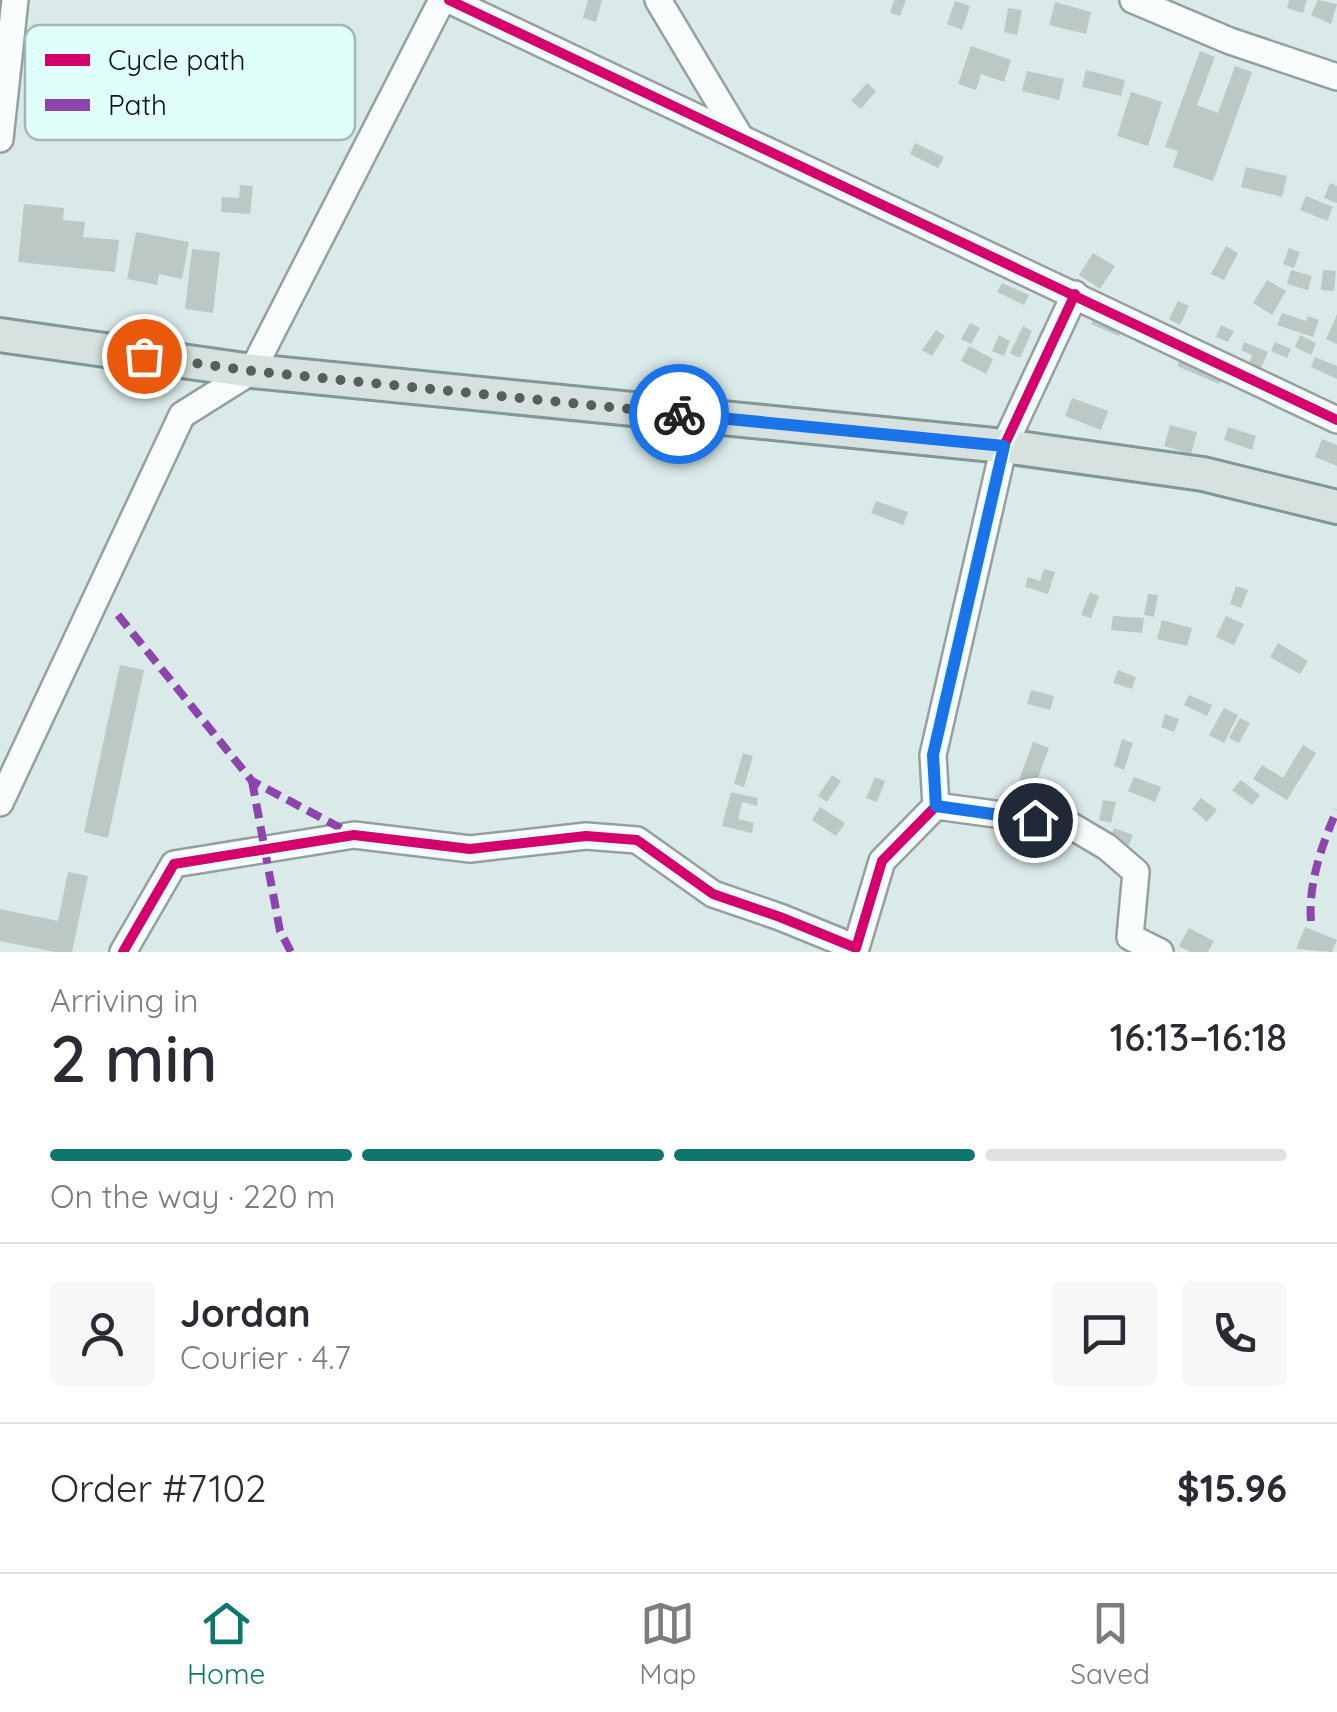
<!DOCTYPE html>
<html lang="en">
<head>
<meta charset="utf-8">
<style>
	body { margin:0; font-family:Quicksand,sans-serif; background:#f7f7f7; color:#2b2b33; height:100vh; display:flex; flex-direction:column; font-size:38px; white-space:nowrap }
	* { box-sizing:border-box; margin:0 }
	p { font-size:32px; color:#7c7c81 }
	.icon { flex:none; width:55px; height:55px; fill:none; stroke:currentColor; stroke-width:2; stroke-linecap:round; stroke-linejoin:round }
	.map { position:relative; height:952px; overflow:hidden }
	.side { display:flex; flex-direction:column; background:#fff; flex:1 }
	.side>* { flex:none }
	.pin { position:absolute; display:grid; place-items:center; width:85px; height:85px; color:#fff; margin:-42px; border:5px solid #fff; border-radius:50%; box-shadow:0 2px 10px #0007 }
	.courier { position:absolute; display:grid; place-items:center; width:100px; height:100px; margin:-50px; border:8px solid #1a73e8; border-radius:50%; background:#fff; color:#222; box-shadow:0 2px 12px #0007 }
	.overview em { font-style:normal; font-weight:600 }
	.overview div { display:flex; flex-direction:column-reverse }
	.overview { display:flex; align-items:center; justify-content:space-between; height:170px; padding:0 50px }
	h1 { font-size:65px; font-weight:600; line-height:75px }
	.bar { display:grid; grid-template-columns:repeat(4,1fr); gap:15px 10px; align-content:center; height:120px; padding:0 50px }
	.bar i { height:12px; border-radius:8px; background:#e1e1e2 }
	.bar .current { background:#0f766e }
	.bar p { grid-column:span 4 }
	.line { display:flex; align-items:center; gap:25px; padding:0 50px; border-top:2px solid #e1e1e2 }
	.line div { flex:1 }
	.round { display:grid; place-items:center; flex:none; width:105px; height:105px; border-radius:10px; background:#f7f7f7 }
	.tab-bar { display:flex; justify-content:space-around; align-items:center; height:140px; border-top:2px solid #e1e1e2; background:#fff; font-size:28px; color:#7c7c81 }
	.tab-bar a { display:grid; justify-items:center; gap:5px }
	.tab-bar .current { color:#0f766e }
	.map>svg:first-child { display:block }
</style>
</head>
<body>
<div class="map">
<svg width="1337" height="952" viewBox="0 0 1337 952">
	<rect width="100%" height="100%" fill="#daeae8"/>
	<g fill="#bbc8c6">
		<polygon points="588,0 602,0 596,22 583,18"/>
		<polygon points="894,0 906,0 900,16 890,13"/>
		<polygon points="1289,0 1307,0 1303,13 1287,8"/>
		<polygon points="1318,0 1337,4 1331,24 1311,15"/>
		<polygon points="955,1 970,6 962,30 947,24"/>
		<polygon points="1055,2 1091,12 1086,34 1049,25"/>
		<polygon points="1008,8 1022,10 1017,35 1004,32"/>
		<polygon points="971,46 1011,60 1004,82 981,74 976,90 958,84"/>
		<polygon points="1200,51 1215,57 1197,105 1218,113 1235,66 1252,72 1213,181 1173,167 1178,151 1165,147"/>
		<polygon points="1086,70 1125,80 1121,96 1082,87"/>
		<polygon points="1027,71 1064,79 1059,100 1022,91"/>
		<polygon points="867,83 876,91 861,109 851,101"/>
		<polygon points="1131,92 1162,102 1148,146 1117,136"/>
		<polygon points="915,143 944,157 938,168 910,154"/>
		<polygon points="1246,167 1287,176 1282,197 1241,187"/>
		<polygon points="1330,183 1337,186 1337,203 1324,198"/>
		<polygon points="240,185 253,186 250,214 221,212 222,197 239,198"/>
		<polygon points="1306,196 1333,207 1327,221 1300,210"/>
		<polygon points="24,204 64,208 63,220 85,222 83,237 119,240 115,272 18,262"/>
		<polygon points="136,232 189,242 182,279 159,274 157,285 127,279"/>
		<polygon points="1226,246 1238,253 1224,280 1211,274"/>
		<polygon points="1289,248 1300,252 1294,268 1283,264"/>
		<polygon points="192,249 220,252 213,313 185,309"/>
		<polygon points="1093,253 1115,266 1100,289 1079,275"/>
		<polygon points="1291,270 1312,276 1308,290 1287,284"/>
		<polygon points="1323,270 1336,271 1334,291 1321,290"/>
		<polygon points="1267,280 1286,291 1272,315 1253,303"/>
		<polygon points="1002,283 1029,295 1024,305 997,292"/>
		<polygon points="1178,301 1189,306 1180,325 1169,319"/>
		<polygon points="1097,309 1126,321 1119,336 1091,324"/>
		<polygon points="1282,313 1306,321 1308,316 1319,320 1313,337 1277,325"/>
		<polygon points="1337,314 1337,344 1326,339"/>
		<polygon points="970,323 980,328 971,344 961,339"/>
		<polygon points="1221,325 1234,331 1228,342 1216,337"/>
		<polygon points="1023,326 1032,331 1020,358 1010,353"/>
		<polygon points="936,330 945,336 932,356 922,350"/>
		<polygon points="999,335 1010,341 1004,356 992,351"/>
		<polygon points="1300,335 1316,343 1311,355 1295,347"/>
		<polygon points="1244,342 1268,352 1261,368 1249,363 1252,355 1241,350"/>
		<polygon points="1275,342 1291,349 1287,358 1271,351"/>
		<polygon points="969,346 993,359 986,374 961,361"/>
		<polygon points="1183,352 1225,370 1219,384 1177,366"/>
		<polygon points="1315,357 1337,366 1337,379 1311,367"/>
		<polygon points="1072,398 1108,411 1101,430 1065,416"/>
		<polygon points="1170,425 1197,432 1191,454 1164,446"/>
		<polygon points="1228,427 1256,436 1252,450 1224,440"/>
		<polygon points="1322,439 1337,445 1337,466 1315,457"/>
		<polygon points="876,501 908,512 903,525 871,513"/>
		<polygon points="1044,569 1055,572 1048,594 1025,587 1028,577 1040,581"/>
		<polygon points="1236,586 1248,590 1241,608 1230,604"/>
		<polygon points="1090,592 1099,596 1091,618 1081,615"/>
		<polygon points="1148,594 1158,595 1154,617 1144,615"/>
		<polygon points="1113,616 1144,618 1142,633 1111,630"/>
		<polygon points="1226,616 1244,624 1234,645 1216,637"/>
		<polygon points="1162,620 1192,628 1187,646 1157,639"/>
		<polygon points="1278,643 1308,661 1300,674 1270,657"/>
		<polygon points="120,665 144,670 108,838 84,832"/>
		<polygon points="1118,670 1136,677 1132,689 1113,683"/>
		<polygon points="1031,690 1054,696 1050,710 1027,704"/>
		<polygon points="1189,695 1212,705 1207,716 1184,705"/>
		<polygon points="1224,708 1238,715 1224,743 1209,735"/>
		<polygon points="1165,714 1179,719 1174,732 1161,727"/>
		<polygon points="1240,718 1250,723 1239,743 1229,738"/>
		<polygon points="1122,739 1133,743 1124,770 1114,766"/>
		<polygon points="1033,742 1049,748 1034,788 1018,783"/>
		<polygon points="1303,745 1316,753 1287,800 1253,779 1262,765 1283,778"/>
		<polygon points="743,753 753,756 744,787 734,784"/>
		<polygon points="832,775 841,781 827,802 818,796"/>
		<polygon points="875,777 885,781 877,802 866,798"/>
		<polygon points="1134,777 1161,787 1155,802 1128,791"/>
		<polygon points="1241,780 1260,795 1252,805 1232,790"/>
		<polygon points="731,792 758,798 757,806 742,802 738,819 754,823 752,833 722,826"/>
		<polygon points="1201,798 1217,810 1207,822 1192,809"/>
		<polygon points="1103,800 1116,802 1111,823 1099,820"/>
		<polygon points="820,807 845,823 836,836 812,820"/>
		<polygon points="1114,828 1133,835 1128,847 1109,840"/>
		<polygon points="68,872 88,876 72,952 55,952 0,941 0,909 58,921"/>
		<polygon points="1305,927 1337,940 1332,952 1296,949"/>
		<polygon points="1189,928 1214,941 1208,952 1190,952 1179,946"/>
	</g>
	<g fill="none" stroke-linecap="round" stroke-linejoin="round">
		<g stroke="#94a09f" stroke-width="30">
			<g id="minor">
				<polyline points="449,0 1337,420"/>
				<polyline points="658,0 740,137"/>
				<polyline points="1133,0 1230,41 1337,77"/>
				<polyline points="0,139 15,0"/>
				<polyline points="0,803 182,415 252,371 442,0"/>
				<polyline points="936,806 1068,824 1107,847 1136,872 1130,937 1160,952"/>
				<polyline points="123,952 174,864 354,835 470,849 586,836 637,840 713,894 780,917 856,948 882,861 936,806 933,755 1004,446 1075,294"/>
			</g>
		</g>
		<g stroke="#829896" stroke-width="38">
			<polyline id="major" points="0,335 252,371 1004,446 1203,474 1337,507"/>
		</g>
		<use href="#minor" stroke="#f9fcfc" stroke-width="25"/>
		<use href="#major" stroke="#d6e1e0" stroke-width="32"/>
		<g stroke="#8e44ad" stroke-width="8" stroke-dasharray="15 8" stroke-linecap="butt">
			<polyline points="118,615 252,781 350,833"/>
			<polyline points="252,781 280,931 291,952"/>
			<path d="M 1311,921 C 1308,884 1322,844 1337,810"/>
		</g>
		<g stroke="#e0fffb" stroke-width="16">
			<g id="cycleway">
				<polyline points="449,0 1337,420"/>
				<polyline points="123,952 174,864 354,835 470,849 586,836 637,840 713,894 780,917 856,948 882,861 936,806 933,755 1004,446 1075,294"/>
			</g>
		</g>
		<use href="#cycleway" stroke="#d6006c" stroke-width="10"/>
	</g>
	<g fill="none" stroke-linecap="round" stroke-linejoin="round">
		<polyline stroke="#53605e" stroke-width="10" stroke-dasharray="0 18" points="144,356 252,371 679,414"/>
		<polyline stroke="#1a73e8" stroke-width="12" points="679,414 1004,446 933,755 936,806 1035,820"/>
	</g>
	<rect x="25" y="25" width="330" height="115" rx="15" fill="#e0fffb" stroke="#a0b9b6" stroke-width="2.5"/>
	<rect x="45" y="54" width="45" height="12" fill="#d6006c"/>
	<rect x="45" y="99" width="45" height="12" fill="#8e44ad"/>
	<g font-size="28" fill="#0a1514">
		<text x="108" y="70">Cycle path</text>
		<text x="108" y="115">Path</text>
	</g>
</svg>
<div class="pin" style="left:144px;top:356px;background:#ea580c"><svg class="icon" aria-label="bag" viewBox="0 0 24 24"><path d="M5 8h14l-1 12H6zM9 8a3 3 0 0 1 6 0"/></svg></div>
<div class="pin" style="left:1035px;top:820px;background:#1f2937"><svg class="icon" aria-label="home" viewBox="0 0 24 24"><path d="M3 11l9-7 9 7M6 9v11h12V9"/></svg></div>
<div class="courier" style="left:679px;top:414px"><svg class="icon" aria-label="bike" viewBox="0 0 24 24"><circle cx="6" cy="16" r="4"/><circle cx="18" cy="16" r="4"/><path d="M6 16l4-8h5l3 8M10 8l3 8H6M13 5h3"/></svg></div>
</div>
<section class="side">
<div class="overview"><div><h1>2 min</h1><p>Arriving in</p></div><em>16:13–16:18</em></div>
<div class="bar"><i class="current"></i><i class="current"></i><i class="current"></i><i></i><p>On the way · 220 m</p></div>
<div class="line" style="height:180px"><a class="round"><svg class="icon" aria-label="person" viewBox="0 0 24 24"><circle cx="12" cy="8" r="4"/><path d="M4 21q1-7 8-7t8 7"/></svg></a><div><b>Jordan</b><p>Courier · 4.7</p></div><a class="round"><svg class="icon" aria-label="chat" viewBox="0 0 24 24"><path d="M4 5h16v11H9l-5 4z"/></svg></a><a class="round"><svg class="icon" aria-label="phone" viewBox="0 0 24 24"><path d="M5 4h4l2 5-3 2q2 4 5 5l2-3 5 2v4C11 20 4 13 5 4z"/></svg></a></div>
<div class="line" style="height:130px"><div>Order #7102</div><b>$15.96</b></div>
</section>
<nav class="tab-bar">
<a class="current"><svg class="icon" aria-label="home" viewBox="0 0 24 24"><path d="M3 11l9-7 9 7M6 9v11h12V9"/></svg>Home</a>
<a><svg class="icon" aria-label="map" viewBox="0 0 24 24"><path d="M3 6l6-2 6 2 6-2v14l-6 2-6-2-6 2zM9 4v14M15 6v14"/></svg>Map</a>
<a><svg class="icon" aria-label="saved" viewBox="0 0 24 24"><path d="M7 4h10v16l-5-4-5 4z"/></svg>Saved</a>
</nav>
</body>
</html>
